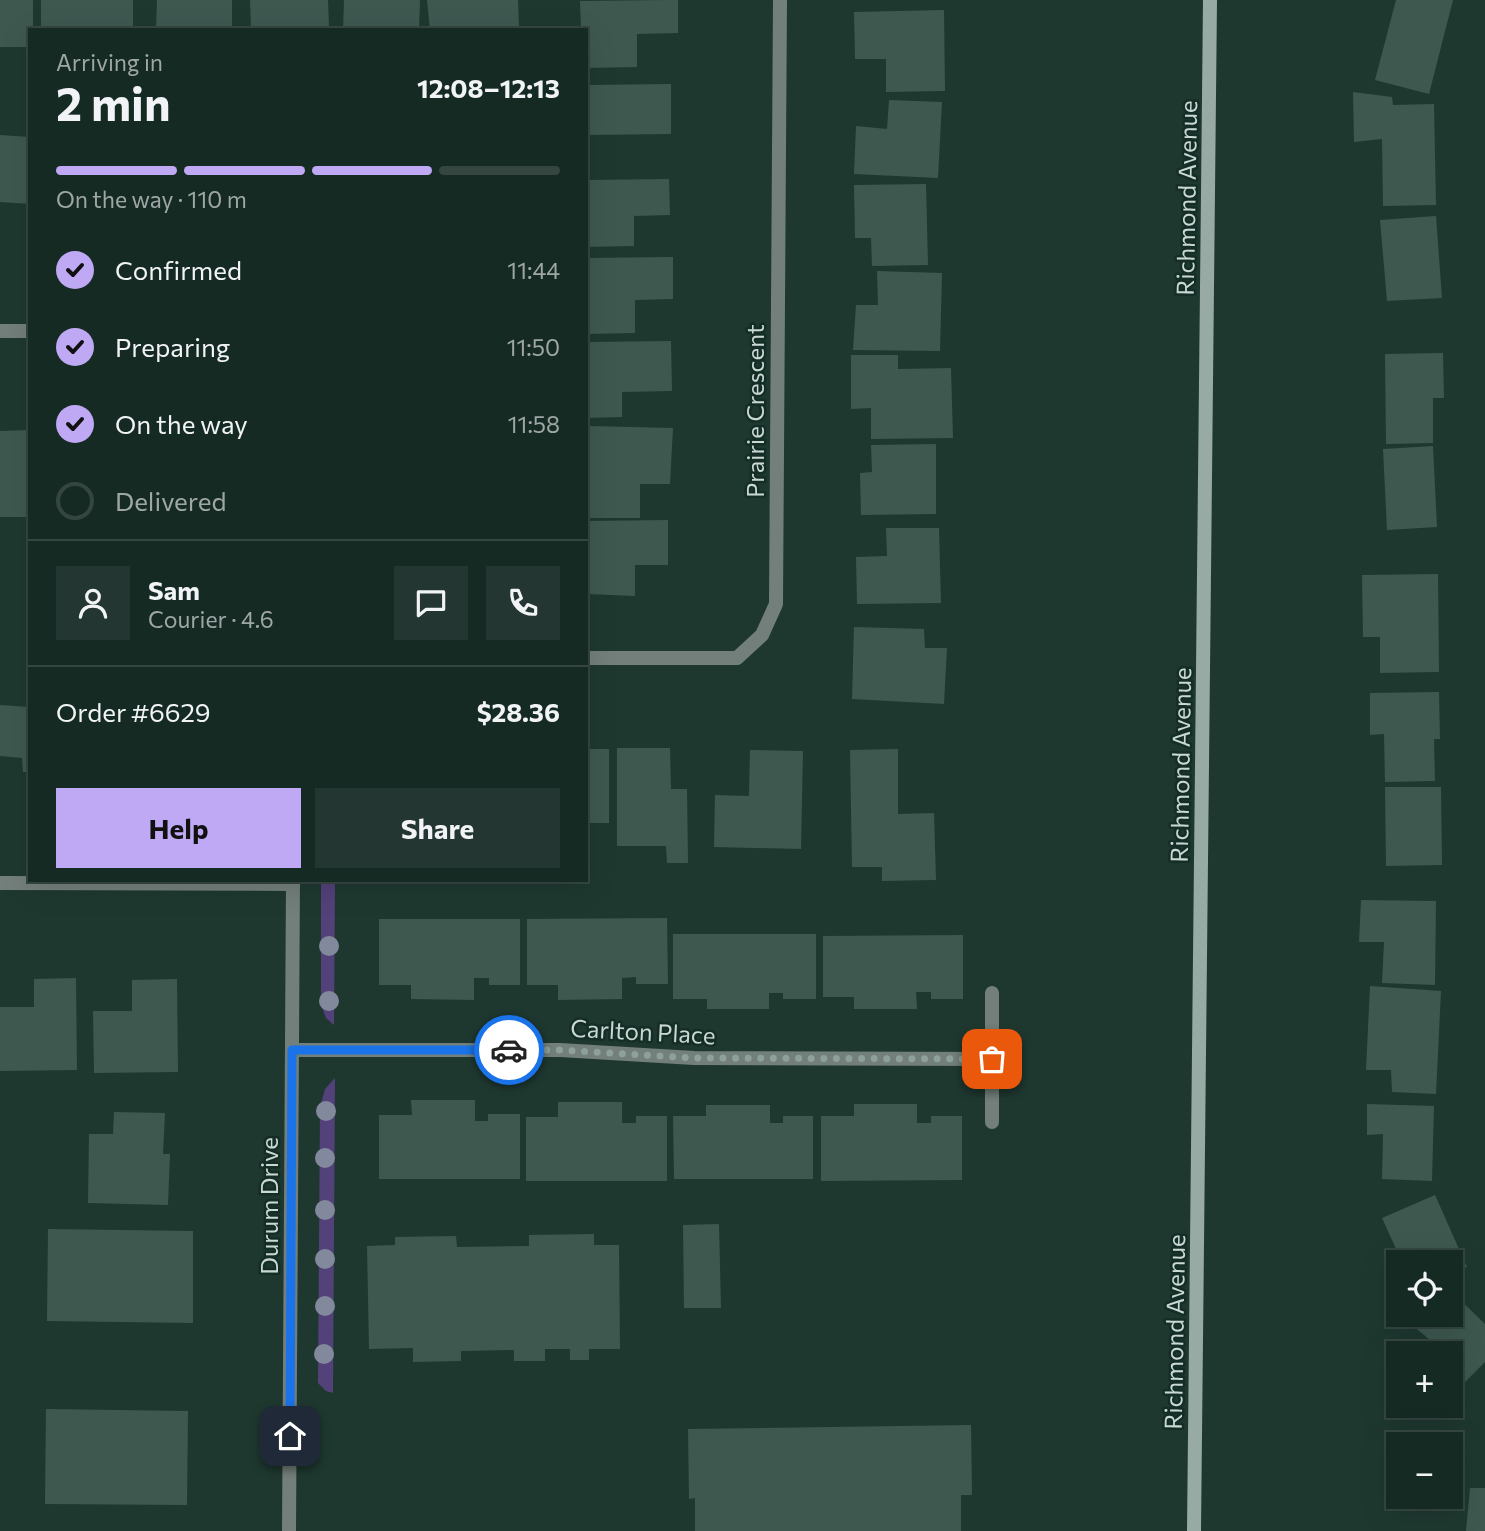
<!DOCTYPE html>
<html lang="en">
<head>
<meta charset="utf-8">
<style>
	body { margin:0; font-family:Commissioner,sans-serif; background:#233631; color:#f1f3f6; height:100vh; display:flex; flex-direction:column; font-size:26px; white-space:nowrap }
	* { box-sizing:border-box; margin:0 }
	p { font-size:23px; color:#9ea7a6 }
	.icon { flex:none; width:38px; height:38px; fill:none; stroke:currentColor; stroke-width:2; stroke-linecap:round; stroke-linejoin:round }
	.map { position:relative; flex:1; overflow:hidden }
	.details { position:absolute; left:28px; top:28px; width:560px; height:854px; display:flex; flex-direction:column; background:#162a24; border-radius:0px; box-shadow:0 7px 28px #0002,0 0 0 2px #354641 }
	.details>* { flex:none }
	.fabs { position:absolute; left:1386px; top:1250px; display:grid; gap:14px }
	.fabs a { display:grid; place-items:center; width:77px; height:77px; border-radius:0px; background:#162a24; box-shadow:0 7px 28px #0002,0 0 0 2px #354641; font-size:35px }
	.pin { position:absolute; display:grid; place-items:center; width:60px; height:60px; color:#fff; margin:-30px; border-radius:14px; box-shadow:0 4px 10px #0006 }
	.courier { position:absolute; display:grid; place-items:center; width:70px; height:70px; margin:-35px; border:5px solid #1a73e8; border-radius:50%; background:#fff; color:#222; box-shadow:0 2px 9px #0007 }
	.headline em { font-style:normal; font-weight:700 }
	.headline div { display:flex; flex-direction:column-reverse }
	.headline { display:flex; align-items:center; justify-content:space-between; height:119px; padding:0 28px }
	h1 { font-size:46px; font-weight:700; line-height:52px }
	.bar { display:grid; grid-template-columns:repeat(4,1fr); gap:10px 7px; align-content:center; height:84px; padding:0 28px }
	.bar i { height:9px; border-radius:5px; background:#354641 }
	.bar .current { background:#bfa9f4 }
	.bar p { grid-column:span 4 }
	.line { display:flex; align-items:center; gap:18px; padding:0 28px; border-top:2px solid #354641 }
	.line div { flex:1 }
	.round { display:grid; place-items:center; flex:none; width:74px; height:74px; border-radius:0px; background:#233631 }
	ol { padding:0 28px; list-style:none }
	li { display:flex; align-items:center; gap:21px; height:77px }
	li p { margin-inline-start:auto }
	li .icon { padding:7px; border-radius:50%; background:#bfa9f4; color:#111; stroke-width:4 }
	li:last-child { color:#9ea7a6 }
	li i { width:38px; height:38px; border:4px solid #354641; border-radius:50% }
	.action { display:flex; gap:14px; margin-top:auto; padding:14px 28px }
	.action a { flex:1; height:80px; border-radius:0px; background:#bfa9f4; color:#111; font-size:28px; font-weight:700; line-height:80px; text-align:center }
	.action a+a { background:#233631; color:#f1f3f6 }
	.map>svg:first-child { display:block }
</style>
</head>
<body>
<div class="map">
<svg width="1485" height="1531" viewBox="0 0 1485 1531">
	<rect width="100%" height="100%" fill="#1e3830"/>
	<g fill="#534179">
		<polygon points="321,880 335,880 334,1025 326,1018 321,1005"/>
		<polygon points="335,1078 333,1393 326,1391 318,1383 320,1107 325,1089"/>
	</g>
	<g fill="#3e5850">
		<polygon points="0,0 33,0 33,30 30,30 30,47 0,47"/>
		<rect x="41" y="0" width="92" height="30"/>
		<polygon points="157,0 232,0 232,30 156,30"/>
		<polygon points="250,0 328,0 329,27 251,28"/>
		<polygon points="344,0 420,0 419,30 343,30"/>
		<polygon points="427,0 518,0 519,27 430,30"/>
		<polygon points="666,0 678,0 678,33 637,34 637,67 586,68 586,30 581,30 580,1"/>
		<polygon points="1396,0 1453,0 1429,94 1375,80"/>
		<polygon points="944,10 945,91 886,92 886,59 855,59 854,12"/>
		<polygon points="671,84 671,134 586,135 586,85"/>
		<polygon points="1353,92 1392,97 1393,105 1434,104 1436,205 1383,206 1382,139 1354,142"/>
		<polygon points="889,100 942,102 938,178 854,174 856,126 887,129"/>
		<polygon points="0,135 30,137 30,204 0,202"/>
		<polygon points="669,179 670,215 634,216 634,246 586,247 586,180"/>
		<polygon points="926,184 928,265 872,266 871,238 855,238 854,185"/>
		<polygon points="1436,216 1442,298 1387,301 1380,220"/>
		<polygon points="673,257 673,299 635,300 635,333 586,334 586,258"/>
		<polygon points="877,271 942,273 940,351 853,350 856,305 878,305"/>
		<polygon points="671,341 672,391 622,392 622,417 586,418 586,342"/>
		<polygon points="1443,353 1444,398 1433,398 1433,443 1386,444 1385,354"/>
		<polygon points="851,355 898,355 898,369 951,368 953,438 871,439 871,408 851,409"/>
		<polygon points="589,426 673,428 670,484 640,484 640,518 587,518"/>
		<polygon points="30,430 30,517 0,517 0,431"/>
		<polygon points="936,444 936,514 861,515 860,473 872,472 871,445"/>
		<polygon points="1433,446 1437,527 1387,530 1383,449"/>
		<polygon points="668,520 668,565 635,565 635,596 586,594 586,521"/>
		<polygon points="886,528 939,528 941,603 857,604 856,557 887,556"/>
		<polygon points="1438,574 1439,672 1380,673 1380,637 1363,637 1362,575"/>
		<polygon points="854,627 924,629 925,648 947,648 944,704 852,699"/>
		<polygon points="1439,692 1440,739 1434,739 1435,781 1385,782 1384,734 1370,735 1370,693"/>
		<polygon points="0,705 30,707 30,772 23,772 22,758 0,756"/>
		<polygon points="617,748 670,748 671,789 687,789 688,863 667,863 666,846 617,846"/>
		<rect x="586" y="749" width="23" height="74"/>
		<polygon points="898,749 898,814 934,813 936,880 882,881 882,867 852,867 850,750"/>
		<polygon points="750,750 803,751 801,849 714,847 715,795 749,796"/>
		<polygon points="1385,787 1441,787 1442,865 1386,866"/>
		<polygon points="1361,900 1436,901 1435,985 1382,983 1384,942 1359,942"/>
		<polygon points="667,918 668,984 636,984 636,977 622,978 622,999 558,1000 558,985 527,985 527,919"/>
		<polygon points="379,919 520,919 520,985 489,985 489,978 474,978 474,1000 411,999 411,985 379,985"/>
		<polygon points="673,934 816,934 816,999 783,999 783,993 769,993 769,1009 707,1009 707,999 673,999"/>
		<polygon points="963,935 963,999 931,999 931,992 916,992 917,1009 854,1009 854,997 823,997 823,936"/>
		<polygon points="76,978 77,1070 0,1071 0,1007 34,1007 34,979"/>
		<polygon points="177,979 178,1072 94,1073 93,1011 132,1011 132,980"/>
		<polygon points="1370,986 1441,991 1436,1094 1392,1092 1391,1070 1366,1070"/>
		<polygon points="411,1100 475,1100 475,1121 488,1121 488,1114 520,1114 520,1179 379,1179 379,1115 412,1115"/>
		<polygon points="558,1102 622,1102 622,1123 636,1123 636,1116 667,1116 667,1181 526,1181 526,1117 558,1117"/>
		<polygon points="854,1104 917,1104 917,1123 931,1123 931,1116 962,1116 962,1180 821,1181 821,1116 854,1116"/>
		<polygon points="1367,1104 1434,1106 1432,1181 1382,1179 1383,1134 1367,1135"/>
		<polygon points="706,1105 770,1105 770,1123 783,1123 783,1116 813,1116 813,1179 674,1179 673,1116 706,1116"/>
		<polygon points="114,1112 165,1113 163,1154 170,1154 168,1205 88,1203 89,1134 113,1134"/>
		<polygon points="1435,1195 1467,1267 1451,1273 1451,1262 1402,1262 1382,1218"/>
		<polygon points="719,1224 721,1308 684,1308 683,1225"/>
		<polygon points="48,1229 193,1231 193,1323 47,1321"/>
		<polygon points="594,1234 594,1245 619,1245 620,1349 589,1349 589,1360 570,1360 570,1349 545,1349 545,1361 514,1361 514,1350 461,1351 461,1361 413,1362 413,1348 369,1349 367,1246 395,1245 395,1237 456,1236 457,1247 529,1246 529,1235"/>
		<polygon points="1451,1291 1485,1324 1485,1362 1462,1385 1451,1372 1451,1353 1430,1353 1437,1346 1411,1324 1421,1314 1451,1314"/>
		<polygon points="46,1409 188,1411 187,1505 45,1504"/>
		<polygon points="971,1425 972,1495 961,1495 961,1531 695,1531 695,1498 689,1499 688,1429"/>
		<polygon points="1470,1488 1485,1488 1485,1531 1466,1531"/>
	</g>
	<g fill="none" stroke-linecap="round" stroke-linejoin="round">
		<g stroke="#737f7b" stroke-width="14">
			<polyline points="992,993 992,1122"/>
			<polyline points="292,1050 560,1050 694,1058 992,1059"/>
		</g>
		<g stroke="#737f7b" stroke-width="14">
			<polyline points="0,331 30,331"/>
			<polyline points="586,658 737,658 762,635 776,604 780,0"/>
			<polyline points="0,883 293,884"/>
			<polyline points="289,1531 293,880"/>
		</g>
		<polyline stroke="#97aaa4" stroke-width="14" points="1194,1531 1210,0"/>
	</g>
	<g fill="#83899d">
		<circle cx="329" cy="946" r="10"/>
		<circle cx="329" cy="1001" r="10"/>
		<circle cx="326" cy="1111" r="10"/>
		<circle cx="325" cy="1158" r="10"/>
		<circle cx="325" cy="1210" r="10"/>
		<circle cx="325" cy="1259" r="10"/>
		<circle cx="325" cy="1306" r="10"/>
		<circle cx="324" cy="1354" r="10"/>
	</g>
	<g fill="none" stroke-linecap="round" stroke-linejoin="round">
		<polyline stroke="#8da09a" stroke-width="7" stroke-dasharray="0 12.6" points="509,1050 560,1050 694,1058 992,1059"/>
		<polyline stroke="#1a73e8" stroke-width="9" points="290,1436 292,1050 509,1050"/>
	</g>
	<g text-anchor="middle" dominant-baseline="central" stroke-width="5" stroke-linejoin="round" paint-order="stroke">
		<g font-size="24" fill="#c9d8d3" stroke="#142d26">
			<text transform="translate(1186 198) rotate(-89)">Richmond Avenue</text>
			<text transform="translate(754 411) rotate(-90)">Prairie Crescent</text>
			<text transform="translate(1180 765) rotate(-89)">Richmond Avenue</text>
			<text transform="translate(643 1031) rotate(3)">Carlton Place</text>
			<text transform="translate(268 1206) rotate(-90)">Durum Drive</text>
			<text transform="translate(1174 1332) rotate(-89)">Richmond Avenue</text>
		</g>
	</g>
</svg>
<div class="fabs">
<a><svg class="icon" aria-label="locate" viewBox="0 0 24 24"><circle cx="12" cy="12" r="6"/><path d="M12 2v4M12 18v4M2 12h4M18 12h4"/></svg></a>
<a>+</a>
<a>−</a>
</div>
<div class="pin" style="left:992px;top:1059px;background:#ea580c"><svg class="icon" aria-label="bag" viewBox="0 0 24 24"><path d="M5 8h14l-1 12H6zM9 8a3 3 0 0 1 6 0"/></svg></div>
<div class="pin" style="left:290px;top:1436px;background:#1f2937"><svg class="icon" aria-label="home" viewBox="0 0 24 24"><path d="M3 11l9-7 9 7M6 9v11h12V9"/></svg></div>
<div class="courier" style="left:509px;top:1050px"><svg class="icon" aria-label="car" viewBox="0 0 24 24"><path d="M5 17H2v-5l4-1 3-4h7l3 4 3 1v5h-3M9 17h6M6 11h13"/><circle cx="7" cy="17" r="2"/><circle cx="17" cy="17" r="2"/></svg></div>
<section class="details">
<div class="headline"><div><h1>2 min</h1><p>Arriving in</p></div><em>12:08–12:13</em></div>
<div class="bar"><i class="current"></i><i class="current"></i><i class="current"></i><i></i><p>On the way · 110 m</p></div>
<ol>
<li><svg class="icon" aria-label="check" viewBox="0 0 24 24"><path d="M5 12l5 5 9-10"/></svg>Confirmed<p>11:44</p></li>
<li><svg class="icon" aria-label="check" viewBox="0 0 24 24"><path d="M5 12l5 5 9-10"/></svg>Preparing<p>11:50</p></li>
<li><svg class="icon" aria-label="check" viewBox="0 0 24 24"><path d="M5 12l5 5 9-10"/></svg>On the way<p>11:58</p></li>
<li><i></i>Delivered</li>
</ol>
<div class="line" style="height:126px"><a class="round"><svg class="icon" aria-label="person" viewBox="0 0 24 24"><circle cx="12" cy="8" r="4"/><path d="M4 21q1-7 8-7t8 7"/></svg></a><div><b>Sam</b><p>Courier · 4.6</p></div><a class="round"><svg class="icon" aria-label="chat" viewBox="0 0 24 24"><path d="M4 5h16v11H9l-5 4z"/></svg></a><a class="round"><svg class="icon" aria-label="phone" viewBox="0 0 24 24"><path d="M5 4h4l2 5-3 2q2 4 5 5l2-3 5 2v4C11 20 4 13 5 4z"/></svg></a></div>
<div class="line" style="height:91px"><div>Order #6629</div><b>$28.36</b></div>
<div class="action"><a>Help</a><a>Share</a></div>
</section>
</div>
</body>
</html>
